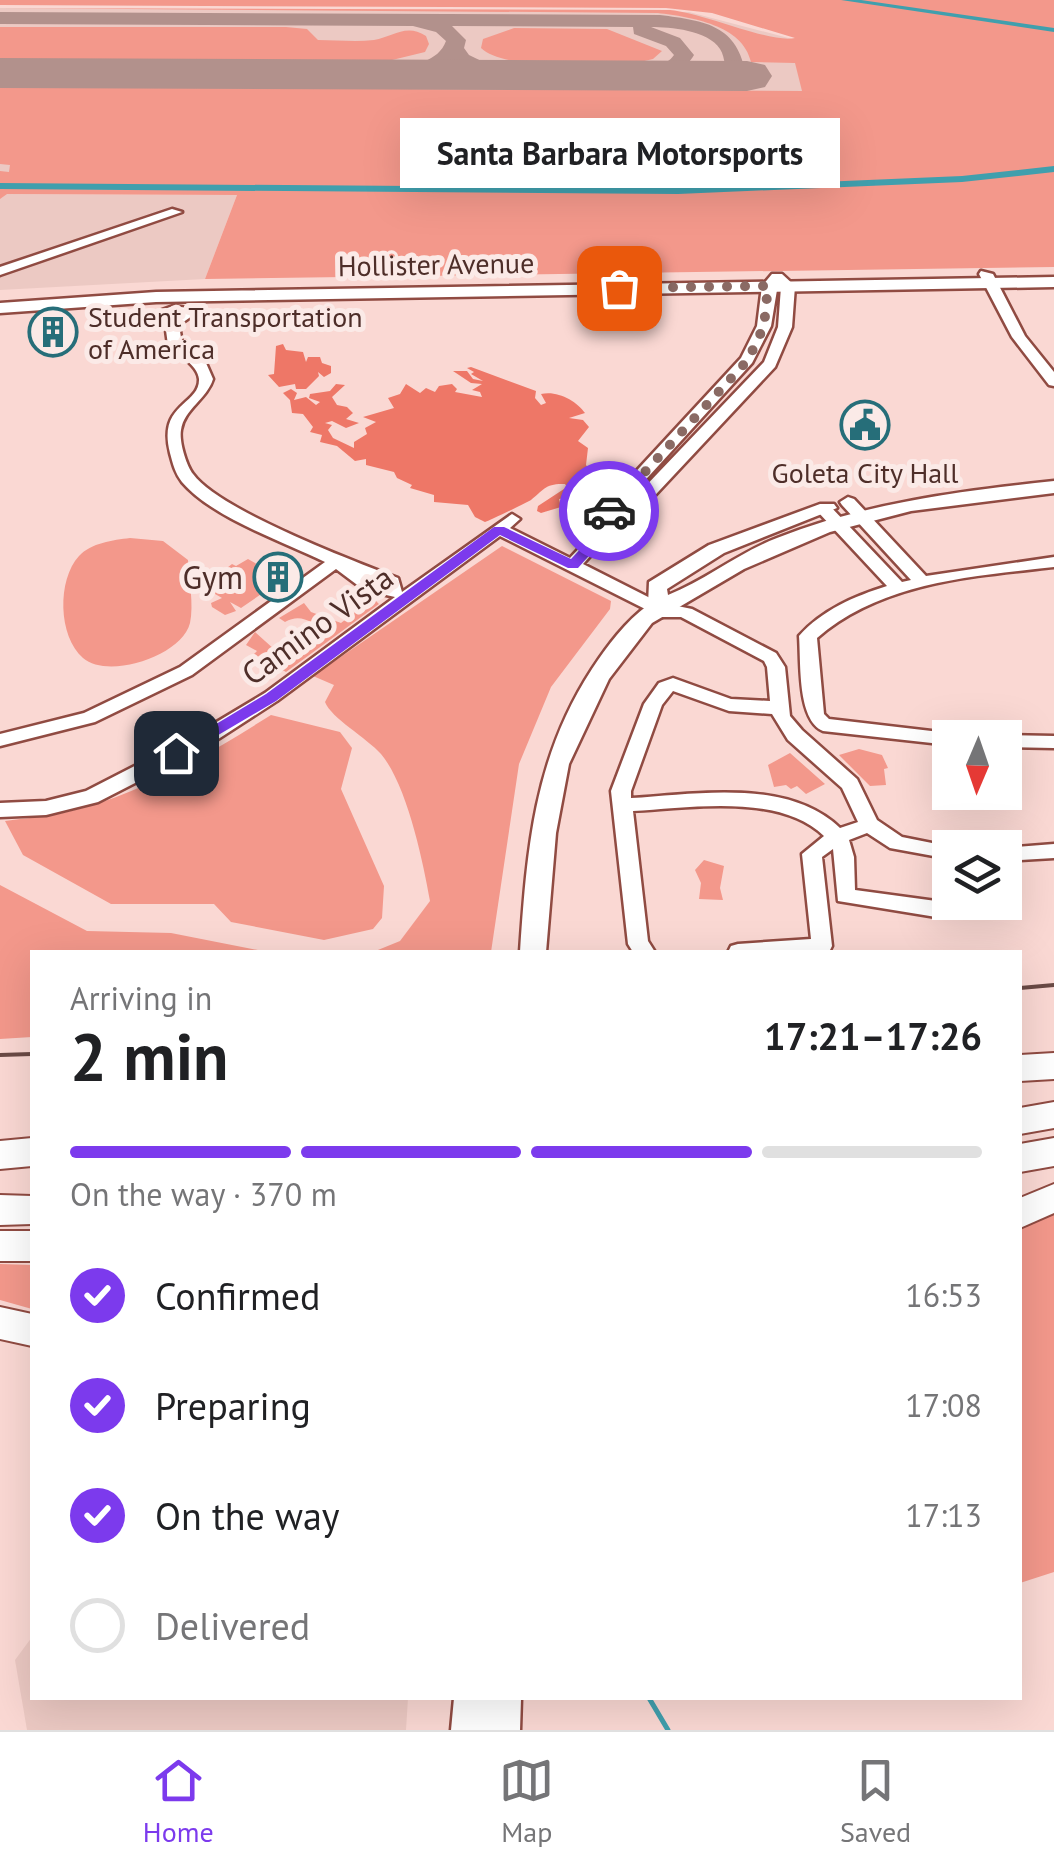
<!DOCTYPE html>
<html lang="en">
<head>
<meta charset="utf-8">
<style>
	body { margin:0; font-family:"PT Sans",sans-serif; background:#f6f6f6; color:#202124; height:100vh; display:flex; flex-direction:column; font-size:38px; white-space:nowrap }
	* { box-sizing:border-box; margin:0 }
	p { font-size:32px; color:#757577 }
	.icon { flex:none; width:55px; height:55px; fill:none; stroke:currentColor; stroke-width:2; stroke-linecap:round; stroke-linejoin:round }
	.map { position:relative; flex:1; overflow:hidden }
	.drawer { position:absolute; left:30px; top:950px; width:992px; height:750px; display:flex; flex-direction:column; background:#fff; border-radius:0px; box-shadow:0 10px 40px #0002 }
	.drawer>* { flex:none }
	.needle { width:65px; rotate:182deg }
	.tools { position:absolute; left:932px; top:720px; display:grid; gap:20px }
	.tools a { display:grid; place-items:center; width:90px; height:90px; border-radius:0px; background:#fff; box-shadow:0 10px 40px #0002; font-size:50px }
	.pin { position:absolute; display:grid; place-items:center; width:85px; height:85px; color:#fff; margin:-42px; border-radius:20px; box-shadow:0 5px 15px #0006 }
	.courier { position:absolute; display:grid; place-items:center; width:100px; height:100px; margin:-50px; border:8px solid #7c3aed; border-radius:50%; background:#fff; color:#222; box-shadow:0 2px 12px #0007 }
	.bubble { position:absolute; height:70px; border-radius:0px; background:#fff; box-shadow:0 10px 40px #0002; font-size:32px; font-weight:700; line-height:70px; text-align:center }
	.headline em { font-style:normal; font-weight:700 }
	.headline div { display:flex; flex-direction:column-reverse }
	.headline { display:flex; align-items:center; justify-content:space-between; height:170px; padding:0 40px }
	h1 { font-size:65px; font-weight:700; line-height:75px }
	.bar { display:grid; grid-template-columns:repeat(4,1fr); gap:15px 10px; align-content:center; height:120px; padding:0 40px }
	.bar i { height:12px; border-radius:8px; background:#e0e0e0 }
	.bar .active { background:#7c3aed }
	.bar p { grid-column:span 4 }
	ol { padding:0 40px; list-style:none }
	li { display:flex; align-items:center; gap:30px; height:110px }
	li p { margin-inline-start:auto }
	li .icon { padding:10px; border-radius:50%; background:#7c3aed; color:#fff; stroke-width:4 }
	li:last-child { color:#757577 }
	li i { width:55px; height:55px; border:5px solid #e0e0e0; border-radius:50% }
	.dock { display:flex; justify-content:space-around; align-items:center; height:140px; border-top:2px solid #e0e0e0; background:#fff; font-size:28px; color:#757577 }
	.dock a { display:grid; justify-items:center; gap:5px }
	.dock .active { color:#7c3aed }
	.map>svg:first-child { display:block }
</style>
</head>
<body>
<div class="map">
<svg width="1054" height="1730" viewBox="0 0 1054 1730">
	<rect width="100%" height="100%" fill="#fad8d3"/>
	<g fill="#ecc9c3">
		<polygon points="0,8 689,12 796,40 813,103 17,98 8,194 237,195 205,279 0,290"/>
		<polygon points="32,1637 32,1698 408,1698 406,1730 27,1730 15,1660"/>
	</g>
	<g fill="#f3988b">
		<path d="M 0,0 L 1054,0 L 1054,267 L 205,279 L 237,195 L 7,194 L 0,199 L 0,171 L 9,172 L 10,165 L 0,164 L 0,87 L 802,91 L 795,63 L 751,62 C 743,25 691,17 658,13 L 0,8 L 670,10 C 704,13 772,44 795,38 L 712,13 L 666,8 L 0,5 Z"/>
		<path d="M 0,27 L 286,27 L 307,29 L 318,40 C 336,40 356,42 374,40 C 393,37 406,23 426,36 L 429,44 L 425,52 L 388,61 L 0,59 Z"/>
		<path d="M 514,28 L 607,29 L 662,51 L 653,59 L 640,62 C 604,62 505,72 481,48 L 483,39 Z"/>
		<path d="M 130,538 L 163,541 L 188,560 C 189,579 194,605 190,623 C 182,656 108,680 83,658 C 58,636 57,580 79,556 C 91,543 113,540 130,538 Z"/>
		<path d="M 502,546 L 611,601 L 610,609 L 551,687 L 519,764 L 491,952 L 373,952 L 400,941 L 430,901 C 423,861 407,785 381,754 C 367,738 331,718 325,702 L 334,685 L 313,676 Z"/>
		<polygon points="248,559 283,579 241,608 230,602 236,611 225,615 212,607 211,603 222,598 203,587 232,564 236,566"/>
		<path d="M 373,598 L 379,604 L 286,672 L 254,654 L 257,651 L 246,645 L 255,632 L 275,650 L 304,651 L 328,632 C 311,622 301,613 285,622 L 279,618 L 304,603 L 311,612 L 341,623 Z"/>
		<path d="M 271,715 L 340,732 L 352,748 L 341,789 L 384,886 L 382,918 L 373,929 L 324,940 L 231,922 L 214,904 L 111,904 L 23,855 L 5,821 C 25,818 47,817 67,812 C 140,795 209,754 271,715 Z"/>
		<polygon points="859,749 882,755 888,768 884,769 886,785 870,786 839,755"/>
		<polygon points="790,753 825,784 806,794 797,786 791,789 786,785 774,787 768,765"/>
		<polygon points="704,860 724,866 720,888 723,900 699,899 701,883 695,870"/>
		<polygon points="0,885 87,931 171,933 268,952 32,952 32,1037 0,1039"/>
		<polygon points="1054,1207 1054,1572 1020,1583 1020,1225"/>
		<polygon points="0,1264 32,1265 32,1309 0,1300"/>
	</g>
	<g fill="#ee7767">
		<polygon points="283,344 286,350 303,352 306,362 308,357 320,357 322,363 331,366 331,373 324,377 318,372 319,376 306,389 296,389 295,384 279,387 268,375 274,374 276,346"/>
		<path d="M 471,367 L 536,391 L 535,398 L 541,405 L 546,403 L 541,394 C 557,390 577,401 585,413 L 569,418 L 583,420 L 589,427 L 578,441 L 588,448 L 586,465 L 591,472 L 584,484 L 587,488 L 577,496 L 559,499 L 561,507 L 541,513 L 537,511 L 538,506 L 567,487 L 565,484 C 546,483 543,490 531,500 C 528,502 489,521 485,522 L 475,517 L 468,505 L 434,502 L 434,495 L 410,488 L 412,485 L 397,478 L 394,472 L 366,465 L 366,459 L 355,461 L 337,446 L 320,442 L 322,435 L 310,432 L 313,427 L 303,414 L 292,413 L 290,400 L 283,393 L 291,389 L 297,393 L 294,400 L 306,397 L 316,405 L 320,402 L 309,398 L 310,394 L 330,391 L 336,384 L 345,385 L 332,397 L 337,405 L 347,407 L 353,413 L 346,419 L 359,423 L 346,428 L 332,421 L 325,423 L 332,425 L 328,430 L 333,438 L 354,448 L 354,442 L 367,434 L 365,428 L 376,422 L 363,417 L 394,408 L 388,398 L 400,394 L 406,384 L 420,393 L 426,388 L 435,392 L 439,386 L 452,384 L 457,389 L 455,392 L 482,397 L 480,392 L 472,390 L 482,384 L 471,383 L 453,371 L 467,371 L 473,379 L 483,381 L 471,374 L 474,372 L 467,368 Z"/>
	</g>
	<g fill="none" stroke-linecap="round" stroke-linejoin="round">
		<polyline stroke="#409fad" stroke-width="5" points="649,1698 668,1730"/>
		<g fill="#409fad" fill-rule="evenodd">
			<polygon points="841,0 861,0 1054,28 1054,32"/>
			<polygon points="1054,166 1054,172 962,182 678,194 0,189 0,183 678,188 962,176"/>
		</g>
		<path fill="#b2918c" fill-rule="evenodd" d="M 0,12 L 660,15 C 706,21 738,25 746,76 L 743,80 L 729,80 C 724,71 726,58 720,49 C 708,30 670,27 651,27 L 680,38 L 694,55 C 684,72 665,84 645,80 L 642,76 C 650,65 666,67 674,55 L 666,46 L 634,34 L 633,27 L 452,26 L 466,40 L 464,48 L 469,55 L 502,71 L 505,75 L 502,79 L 488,79 L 453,62 L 410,81 L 400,75 C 414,61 438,63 446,41 L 436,32 L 413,26 L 0,24 Z"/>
		<polygon fill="#b2918c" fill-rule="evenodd" points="0,58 747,61 765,65 772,76 765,87 747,91 0,88"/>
	</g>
	<polygon fill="#f1beb6" stroke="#ba7166" stroke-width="2.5" points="49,320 65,320 54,348 40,348 38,344"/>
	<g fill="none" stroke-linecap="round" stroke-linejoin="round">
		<g stroke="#904b42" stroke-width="5">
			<g id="minor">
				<polygon points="172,209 182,212 0,275 0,267"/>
				<polygon points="981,271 993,274 1025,336 1054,372 1054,386 1049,385 1012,337 979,274"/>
				<path d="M 772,274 L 782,274 L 795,286 L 792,327 L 775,367 L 630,522 L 613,531 L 583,564 L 658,602 L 692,609 L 776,653 L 785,667 L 790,716 L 802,730 L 857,779 L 877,820 L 902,837 L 957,848 L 950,848 L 950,859 L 890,848 L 867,833 L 849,840 L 854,857 L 855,890 L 936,901 L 943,903 L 946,909 L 943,915 L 936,917 L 838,901 L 833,849 L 822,857 L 832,946 L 829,952 L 728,952 L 731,946 L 738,944 L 811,939 L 802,854 L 824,836 C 780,793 690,808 633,811 L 648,941 L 655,952 L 633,952 L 628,944 L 611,791 L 644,704 L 659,683 L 673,678 L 731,699 L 770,701 L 767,667 L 764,661 L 681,617 L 661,617 L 500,536 L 277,701 L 209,745 L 98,802 L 46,815 L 0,817 L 0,803 L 46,801 L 86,791 L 195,735 L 265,693 L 395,597 L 364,590 L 336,569 L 192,675 L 95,722 L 0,746 L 0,734 L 84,713 L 180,667 L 325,562 C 282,541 213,518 182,482 C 175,473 173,464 170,453 C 157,403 200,405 199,379 C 198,365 177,354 168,345 L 165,323 L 156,319 L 159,311 L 173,306 L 188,308 L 192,316 L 179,325 L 182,344 L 206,363 L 213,379 C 207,399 184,409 181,430 C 179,441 186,465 193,474 C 219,510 353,561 398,578 L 402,592 L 512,514 L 520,519 L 510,528 L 570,558 L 599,527 L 604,506 L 741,358 L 757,326 L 762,286 ZM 778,284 L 781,287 L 778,327 L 764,362 L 617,516 L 618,510 L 752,363 L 771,326 ZM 673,691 L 729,711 L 772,714 L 788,740 L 842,788 L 858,822 L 840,828 C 788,778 697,794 631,798 L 631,791 L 662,705 Z"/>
				<path d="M 848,497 L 854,499 L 926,576 L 1054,557 L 1054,567 C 973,576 881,582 817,638 L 824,714 L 829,719 L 957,734 L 958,738 L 950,738 L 950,745 L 823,731 C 797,720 801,662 799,636 C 822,610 855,596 887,586 L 818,512 L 818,506 L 830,506 L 902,582 L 911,580 L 842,505 L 840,502 Z"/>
				<polygon points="1005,735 1054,736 1054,748 1005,747 1005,738 998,738"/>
				<polygon points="1054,844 1054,858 1005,861 1005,848 1002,848"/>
			</g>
		</g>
		<g stroke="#904b42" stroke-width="5">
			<g id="major">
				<polygon points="1054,277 1054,287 156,302 0,313 0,303 156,292"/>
				<path d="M 1054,481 L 1054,493 L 911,511 L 830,532 L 744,569 L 652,623 L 609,679 L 569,764 L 556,833 L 546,952 L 520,952 C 527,849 534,758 592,669 C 608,645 625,622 648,605 L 649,582 L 709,545 L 820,504 L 834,504 L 837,508 L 724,553 L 667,589 L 668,595 C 706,580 738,553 777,538 C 866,503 959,491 1054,481 Z"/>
				<polygon points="454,1698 521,1698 520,1730 451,1730"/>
			</g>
		</g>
		<g stroke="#904b42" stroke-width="4">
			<g id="highway">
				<polygon points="1054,1053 1054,1079 1020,1081 1020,1055"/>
				<polygon points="1054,1102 1054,1128 1020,1134 1020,1108"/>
				<polygon points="32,1138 32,1166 0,1169 0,1141"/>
				<polygon points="1054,1138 1054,1166 1020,1172 1020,1144"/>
				<polygon points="1054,1184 1054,1213 1020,1228 1020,1198"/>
				<polygon points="0,1195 32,1196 32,1224 0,1225"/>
				<rect x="0" y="1231" width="32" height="30"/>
				<polygon points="0,1307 32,1314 32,1346 0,1339"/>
			</g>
		</g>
		<use href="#minor" fill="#fff" fill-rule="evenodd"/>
		<use href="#major" fill="#fff" fill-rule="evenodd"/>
		<use href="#highway" fill="#fff" fill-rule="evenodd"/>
		<g stroke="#6a4a45" stroke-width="4">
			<polyline points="1020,988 1054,985"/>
			<polyline points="0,1055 32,1054"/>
		</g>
	</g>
	<polygon fill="#7c3aed" points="609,507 616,511 614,528 578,568 568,568 500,535 276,701 181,757 168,753 266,694 494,527 504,527 571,559 601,527 603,511"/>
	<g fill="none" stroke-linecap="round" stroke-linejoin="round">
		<polyline stroke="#8a6a64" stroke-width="10" stroke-dasharray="0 18" points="609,511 748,360 764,326 768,286 619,288"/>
	</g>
	<defs>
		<g id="building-ring" transform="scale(2.5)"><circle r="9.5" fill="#fbeae7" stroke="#266e79" stroke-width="1.5"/><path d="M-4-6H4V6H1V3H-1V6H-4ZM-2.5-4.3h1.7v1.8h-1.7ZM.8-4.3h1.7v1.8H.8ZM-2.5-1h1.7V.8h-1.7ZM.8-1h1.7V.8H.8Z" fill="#266e79"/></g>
		<g id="civic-ring" transform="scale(2.5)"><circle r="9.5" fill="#fbeae7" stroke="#266e79" stroke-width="1.5"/><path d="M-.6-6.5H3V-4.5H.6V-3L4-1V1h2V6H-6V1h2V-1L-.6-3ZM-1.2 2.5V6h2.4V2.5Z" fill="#266e79"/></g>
	</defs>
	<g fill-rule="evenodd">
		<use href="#building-ring" x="53" y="332"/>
		<use href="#civic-ring" x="865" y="425"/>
		<use href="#building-ring" x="278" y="577"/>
	</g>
	<g text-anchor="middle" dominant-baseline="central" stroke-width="10" stroke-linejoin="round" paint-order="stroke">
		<g font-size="28" fill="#4e2e29" stroke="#fbeae7">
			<text transform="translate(436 264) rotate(-1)">Hollister Avenue</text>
		</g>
		<g font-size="28" fill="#4e2e29" stroke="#fbeae7" text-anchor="start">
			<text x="88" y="316">Student Transportation<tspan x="88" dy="32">of America</tspan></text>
			<text x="865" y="472" text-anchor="middle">Goleta City Hall</text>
		</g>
		<g font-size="32" fill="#4e2e29" stroke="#fbeae7" text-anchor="end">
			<text x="243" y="577">Gym</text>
		</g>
		<g font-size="32" fill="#4e2e29" stroke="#fbeae7">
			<text transform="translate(317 625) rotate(-36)">Camino Vista</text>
		</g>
	</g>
</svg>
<div class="tools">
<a><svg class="needle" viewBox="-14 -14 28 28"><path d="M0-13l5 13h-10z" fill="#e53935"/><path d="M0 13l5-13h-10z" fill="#757577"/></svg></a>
<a><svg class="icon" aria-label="layers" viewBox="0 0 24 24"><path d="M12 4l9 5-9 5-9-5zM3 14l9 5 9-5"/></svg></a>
</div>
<div class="pin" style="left:619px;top:288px;background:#ea580c"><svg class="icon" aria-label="bag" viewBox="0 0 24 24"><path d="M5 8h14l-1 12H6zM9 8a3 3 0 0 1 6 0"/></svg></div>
<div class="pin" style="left:176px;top:753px;background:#1f2937"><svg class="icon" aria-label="home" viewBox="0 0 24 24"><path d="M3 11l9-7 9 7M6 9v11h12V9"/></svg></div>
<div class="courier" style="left:609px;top:511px"><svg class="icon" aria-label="car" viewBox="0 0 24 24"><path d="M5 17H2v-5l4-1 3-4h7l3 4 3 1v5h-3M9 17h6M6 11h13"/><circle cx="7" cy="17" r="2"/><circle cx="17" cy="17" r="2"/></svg></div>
<div class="bubble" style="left:400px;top:118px;width:440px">Santa Barbara Motorsports</div>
<section class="drawer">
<div class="headline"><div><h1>2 min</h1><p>Arriving in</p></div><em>17:21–17:26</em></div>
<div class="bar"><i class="active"></i><i class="active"></i><i class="active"></i><i></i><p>On the way · 370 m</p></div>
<ol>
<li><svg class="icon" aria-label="check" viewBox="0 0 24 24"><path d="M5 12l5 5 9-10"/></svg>Confirmed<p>16:53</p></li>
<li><svg class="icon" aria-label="check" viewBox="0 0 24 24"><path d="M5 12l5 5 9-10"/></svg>Preparing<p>17:08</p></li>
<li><svg class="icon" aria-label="check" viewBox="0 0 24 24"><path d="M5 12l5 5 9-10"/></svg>On the way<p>17:13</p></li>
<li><i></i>Delivered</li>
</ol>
</section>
</div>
<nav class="dock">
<a class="active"><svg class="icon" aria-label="home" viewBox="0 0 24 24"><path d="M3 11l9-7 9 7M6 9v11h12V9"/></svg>Home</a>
<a><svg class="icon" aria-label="map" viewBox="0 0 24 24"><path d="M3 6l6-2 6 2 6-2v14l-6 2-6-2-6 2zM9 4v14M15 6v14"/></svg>Map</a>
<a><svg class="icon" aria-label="saved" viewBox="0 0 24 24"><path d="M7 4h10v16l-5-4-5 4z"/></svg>Saved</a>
</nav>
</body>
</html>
